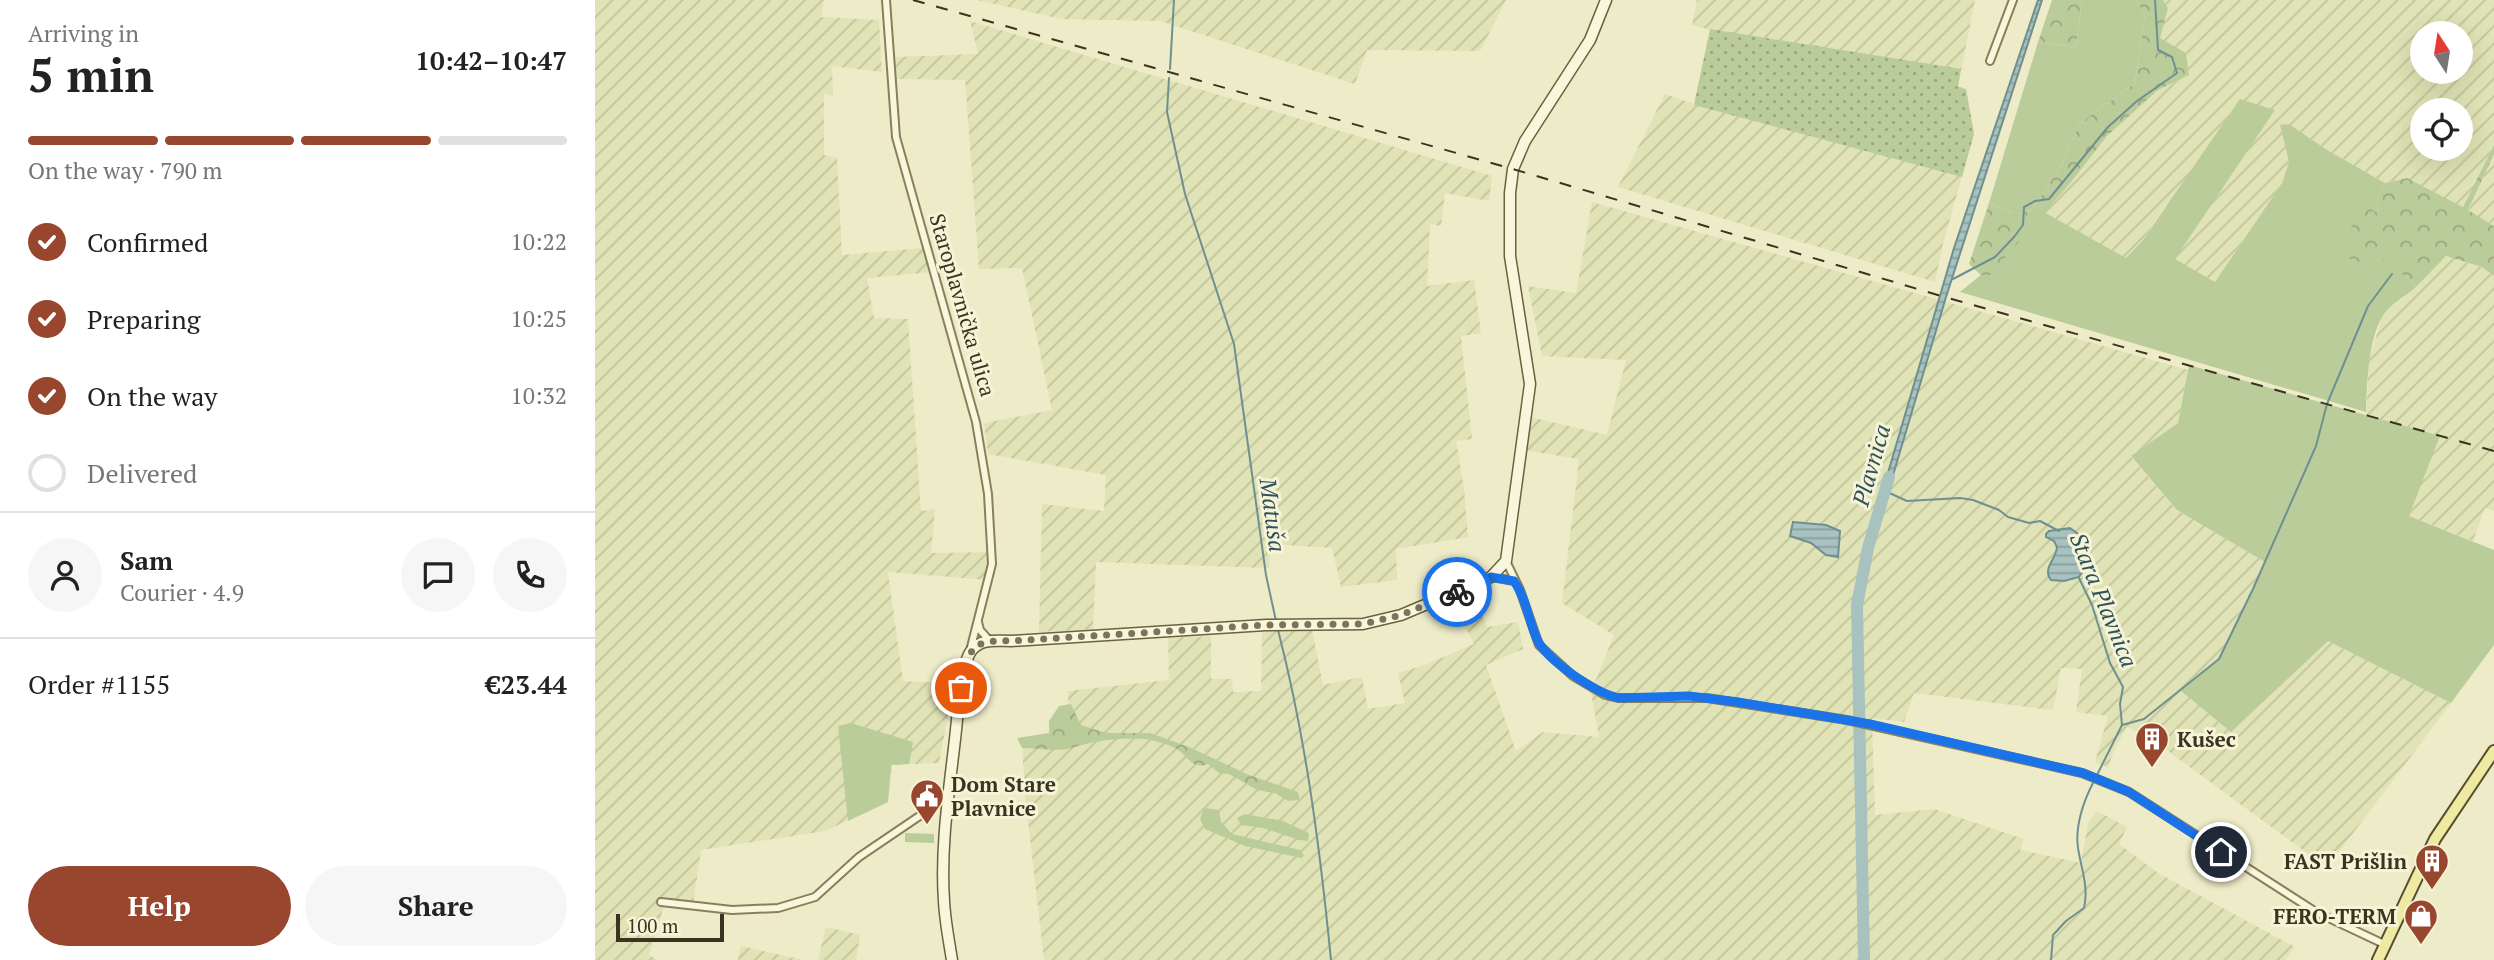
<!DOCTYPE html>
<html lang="en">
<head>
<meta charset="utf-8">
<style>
	body { margin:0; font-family:"PT Serif",serif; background:#f6f6f6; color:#222; height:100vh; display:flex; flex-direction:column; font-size:26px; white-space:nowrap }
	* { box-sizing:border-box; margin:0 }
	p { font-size:23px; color:#767676 }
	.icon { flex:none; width:38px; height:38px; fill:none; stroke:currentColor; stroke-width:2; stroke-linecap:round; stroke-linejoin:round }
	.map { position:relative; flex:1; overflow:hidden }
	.sheet { display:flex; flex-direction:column; background:#fff; width:595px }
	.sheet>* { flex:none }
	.needle { width:46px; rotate:348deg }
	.buttons { position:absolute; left:1815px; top:21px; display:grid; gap:14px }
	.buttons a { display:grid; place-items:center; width:63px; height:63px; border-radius:50%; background:#fff; box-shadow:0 7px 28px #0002; font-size:35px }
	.scale { position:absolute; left:21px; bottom:18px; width:108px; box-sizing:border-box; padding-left:7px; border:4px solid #3a3320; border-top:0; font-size:19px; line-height:24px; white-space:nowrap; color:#3a3320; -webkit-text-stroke:5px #f5f4d7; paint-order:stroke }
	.pin { position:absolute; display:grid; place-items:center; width:60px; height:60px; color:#fff; margin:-30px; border:4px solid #fff; border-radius:50%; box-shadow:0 2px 7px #0007 }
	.courier { position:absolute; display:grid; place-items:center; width:70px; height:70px; margin:-35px; border:5px solid #1a73e8; border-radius:50%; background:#fff; color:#222; box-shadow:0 2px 9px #0007 }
	.headline em { font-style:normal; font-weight:600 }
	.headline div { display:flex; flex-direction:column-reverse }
	.headline { display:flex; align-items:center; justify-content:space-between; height:119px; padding:0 28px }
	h1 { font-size:46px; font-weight:600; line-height:52px }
	.bar { display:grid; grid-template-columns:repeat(4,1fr); gap:10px 7px; align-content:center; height:84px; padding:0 28px }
	.bar i { height:9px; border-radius:5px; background:#e0e0e0 }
	.bar .current { background:#98462e }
	.bar p { grid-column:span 4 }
	.line { display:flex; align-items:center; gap:18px; padding:0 28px; border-top:2px solid #e0e0e0 }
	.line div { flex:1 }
	.round { display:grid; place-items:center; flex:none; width:74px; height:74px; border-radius:37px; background:#f6f6f6 }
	ol { padding:0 28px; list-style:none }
	li { display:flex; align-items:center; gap:21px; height:77px }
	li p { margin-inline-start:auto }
	li .icon { padding:7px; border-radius:50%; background:#98462e; color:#fff; stroke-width:4 }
	li:last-child { color:#767676 }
	li i { width:38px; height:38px; border:4px solid #e0e0e0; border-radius:50% }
	.action { display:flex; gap:14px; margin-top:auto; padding:14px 28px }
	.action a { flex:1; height:80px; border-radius:42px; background:#98462e; color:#fff; font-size:28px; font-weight:600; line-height:80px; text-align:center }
	.action a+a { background:#f6f6f6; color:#222 }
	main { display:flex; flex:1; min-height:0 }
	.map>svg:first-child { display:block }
</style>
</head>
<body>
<main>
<section class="sheet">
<div class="headline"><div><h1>5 min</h1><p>Arriving in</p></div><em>10:42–10:47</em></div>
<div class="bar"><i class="current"></i><i class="current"></i><i class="current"></i><i></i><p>On the way · 790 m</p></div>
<ol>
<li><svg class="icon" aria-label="check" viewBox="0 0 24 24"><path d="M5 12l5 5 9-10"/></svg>Confirmed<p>10:22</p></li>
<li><svg class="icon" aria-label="check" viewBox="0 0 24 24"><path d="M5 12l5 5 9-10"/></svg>Preparing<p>10:25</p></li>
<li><svg class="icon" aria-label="check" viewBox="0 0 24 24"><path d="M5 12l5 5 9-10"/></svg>On the way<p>10:32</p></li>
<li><i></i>Delivered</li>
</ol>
<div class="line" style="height:126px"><a class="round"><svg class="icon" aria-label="person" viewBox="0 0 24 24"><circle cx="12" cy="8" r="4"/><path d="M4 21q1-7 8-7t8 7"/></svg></a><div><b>Sam</b><p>Courier · 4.9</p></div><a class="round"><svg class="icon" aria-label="chat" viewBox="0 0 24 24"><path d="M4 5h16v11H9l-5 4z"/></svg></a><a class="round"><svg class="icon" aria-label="phone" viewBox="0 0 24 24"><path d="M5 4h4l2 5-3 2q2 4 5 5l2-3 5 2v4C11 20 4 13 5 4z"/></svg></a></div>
<div class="line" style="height:91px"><div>Order #1155</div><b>€23.44</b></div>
<div class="action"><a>Help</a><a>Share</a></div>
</section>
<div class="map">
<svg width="1899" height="960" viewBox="0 0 1899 960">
	<defs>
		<pattern id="farmland-furrows" width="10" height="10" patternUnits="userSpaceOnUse" patternTransform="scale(1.75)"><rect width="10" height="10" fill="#e0e3b5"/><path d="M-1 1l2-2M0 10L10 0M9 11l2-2" fill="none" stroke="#c1c39b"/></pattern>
		<pattern id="forest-crowns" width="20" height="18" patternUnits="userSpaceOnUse" patternTransform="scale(1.75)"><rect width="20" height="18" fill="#bbcc9b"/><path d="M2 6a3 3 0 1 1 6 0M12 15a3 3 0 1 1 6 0" fill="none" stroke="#99a67e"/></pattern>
		<pattern id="garden-dots" width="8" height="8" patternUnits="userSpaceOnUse" patternTransform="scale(1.75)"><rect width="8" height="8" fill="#bbcc9b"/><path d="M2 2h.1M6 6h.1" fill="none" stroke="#99a67e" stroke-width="1.8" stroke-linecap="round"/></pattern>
		<pattern id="water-rules" width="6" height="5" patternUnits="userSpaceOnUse" patternTransform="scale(1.75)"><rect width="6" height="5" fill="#a8c2c0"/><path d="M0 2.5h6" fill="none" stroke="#8a9e9c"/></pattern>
	</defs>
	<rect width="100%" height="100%" fill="#eeecc8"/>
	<g fill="url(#farmland-furrows)" fill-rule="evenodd">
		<polygon points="0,0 229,0 226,17 284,20 287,72 237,66 238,95 229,94 229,155 242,158 247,255 329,248 336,272 272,278 279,318 313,319 326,511 340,509 336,553 396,552 393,580 293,572 308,681 359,684 344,763 297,765 293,802 230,831 106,850 98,905 70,903 54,955 63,960 0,960"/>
		<polygon points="382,0 911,0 885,51 772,50 760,84 565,21 466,19"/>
		<polygon points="1102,0 1380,0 1363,86 1371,89 1379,134 1348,244 1340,282 1023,187 1070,94 1099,104 1115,30 1097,25"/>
		<path d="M 1568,0 L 1899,0 L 1899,145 L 1868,208 L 1812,178 L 1790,183 L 1732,150 L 1694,124 L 1686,125 L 1694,162 L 1687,183 L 1620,282 L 1579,259 L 1680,110 L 1571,205 L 1548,240 L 1531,258 L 1449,212 L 1477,181 L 1512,136 L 1563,90 L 1594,75 L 1591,53 L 1564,38 L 1573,8 ZM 1827,33 L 1866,33 L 1866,72 L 1827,72 ZM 1827,110 L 1866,110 L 1866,149 L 1827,149 Z"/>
		<polygon points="375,21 897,176 894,201 850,193 846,226 835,224 832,286 879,280 886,333 866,336 877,439 861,441 869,488 873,537 801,549 802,580 746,587 737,548 676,544 674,568 501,562 498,629 444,632 447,504 509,511 511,475 393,454 389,423 457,410 427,268 384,269 370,80 301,79 300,57 383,54"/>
		<polygon points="1899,154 1899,226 1873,211"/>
		<polygon points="997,202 1593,370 1583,423 1536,457 1582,510 1670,562 1624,659 1586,690 1733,641 1856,703 1732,868 1558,740 1532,727 1520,748 1513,767 1500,762 1513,716 1481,712 1487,669 1466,668 1458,710 1319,693 1309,722 1277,718 1280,815 1339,809 1429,839 1425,850 1486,863 1493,823 1502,811 1532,827 1524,844 1563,873 1700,947 1690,960 449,960 431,804 427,748 474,748 473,691 574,680 573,638 616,636 616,679 637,679 638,692 666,691 667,632 717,629 728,685 767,677 773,709 810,703 803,673 830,665 879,644 858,602 877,592 892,627 923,622 928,649 891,665 921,751 948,732 1004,737 996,692 1019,635 967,603 984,459 927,450 931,416 1012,435 1031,360 947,356 933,286 981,293"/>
		<polygon points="1851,256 1887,267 1899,276 1899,511 1890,508 1878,541 1814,516 1771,415 1774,361 1787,316 1794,307 1805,301 1822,286"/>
		<polygon points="231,927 265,935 261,960 223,960"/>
		<polygon points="146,946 209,960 143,960"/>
	</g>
	<g fill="#bbcc9b">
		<polygon points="1487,0 1541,0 1550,15 1540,83 1484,124 1467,164 1438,209 1422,215 1394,203 1443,42 1481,47"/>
		<path d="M 1645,99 L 1680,110 L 1580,259 L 1620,282 L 1687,183 L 1694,162 L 1685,125 L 1694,124 L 1732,150 L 1790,183 L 1784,195 L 1782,214 L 1765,201 L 1786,269 L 1790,252 L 1801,252 L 1802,270 L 1822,286 C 1814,294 1797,304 1792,310 C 1773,332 1772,384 1771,412 L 1365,292 L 1386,275 L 1396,273 L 1449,212 L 1531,258 L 1548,240 Z"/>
		<polygon points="1594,365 1845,436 1814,516 1899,550 1899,645 1856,703 1733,641 1636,732 1585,690 1624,659 1670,562 1582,510 1536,456 1583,423"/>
		<polygon points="256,723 318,742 314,764 296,765 293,802 253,821 243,726"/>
		<polygon points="609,808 624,810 626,822 637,834 705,850 709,855 707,858 650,846 610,829 605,819"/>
		<polygon points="650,814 688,821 712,832 714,834 713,841 704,840 668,828 646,825 642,818"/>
		<polygon points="310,833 339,834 339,843 310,842"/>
	</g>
	<g fill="url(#forest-crowns)">
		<polygon points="1457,0 1487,0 1481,47 1443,42"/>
		<polygon points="1541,0 1568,0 1573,8 1565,38 1591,53 1594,75 1563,90 1512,136 1477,181 1395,275 1386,275 1374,264 1394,203 1422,215 1438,209 1467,164 1484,124 1540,83 1550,15"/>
		<polygon points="1899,145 1899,154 1873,210 1899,226 1899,276 1887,267 1851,256 1822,286 1799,268 1800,252 1790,252 1787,269 1752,258 1760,202 1765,201 1782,213 1784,195 1790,183 1812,178 1868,207"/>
		<path d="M 476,704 L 486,725 L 511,733 L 555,733 L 594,747 L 654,775 L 703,792 L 704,800 L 693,801 L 680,793 L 662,790 L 634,774 L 624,773 L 613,764 C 598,770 593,757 582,749 C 575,745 564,742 556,740 C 530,736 500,741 476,748 C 462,752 442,748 427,748 L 422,738 L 454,733 L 454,721 L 464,706 Z"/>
	</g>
	<polygon fill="url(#garden-dots)" points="1115,29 1366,69 1363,87 1371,89 1379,134 1367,177 1099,105"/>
	<g fill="url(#water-rules)" stroke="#6f9090" stroke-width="2">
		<polygon points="1443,0 1447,0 1351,297 1293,492 1288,490 1359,248"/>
		<polygon points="1198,522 1231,525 1245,531 1243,557 1231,555 1216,543 1195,536"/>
		<path d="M 1475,528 L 1486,536 L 1494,547 L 1489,569 L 1484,577 L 1469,581 L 1456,580 C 1447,568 1461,560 1462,547 L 1459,541 L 1451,537 L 1451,534 L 1454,531 Z"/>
	</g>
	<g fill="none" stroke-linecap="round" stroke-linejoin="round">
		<g stroke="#6f9090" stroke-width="2">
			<polyline points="575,69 579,0"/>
			<polyline points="574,78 572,112 590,194 639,344 671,575 681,621"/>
			<polyline points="1358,279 1400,257 1419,237 1428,225 1429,207 1440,201 1454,199 1513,127 1542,101 1582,73 1577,57 1563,50 1560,0"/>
			<polyline points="1290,491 1312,501 1365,498 1378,500 1404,510 1413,517 1434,523 1445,521 1464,531"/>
			<polyline points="1484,578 1497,605 1515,663 1528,687 1525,704 1527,725 1503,773"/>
			<path d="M 683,630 C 711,738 725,849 736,960"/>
			<polyline points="1527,725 1549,719 1624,659 1658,589 1721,446 1732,404 1773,306 1797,274"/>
			<path d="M 1456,960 L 1458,935 L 1471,921 L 1489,908 C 1494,887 1486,868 1483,848 C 1480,827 1488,802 1498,783"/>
		</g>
		<polyline stroke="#a8c2c0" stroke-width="12" points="1269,960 1262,605 1273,548 1294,477"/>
		<g stroke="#8a7f5d" stroke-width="10">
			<g id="street">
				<polyline points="291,0 301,137 381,422 393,494 397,564 375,651"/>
				<polyline points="1395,61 1418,0"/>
				<polyline points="911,561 925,590 944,645 978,676 1010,695 1023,698 1112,698 1252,720 1487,773 1534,792 1721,912 1791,945"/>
				<polyline points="897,577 919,581"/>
				<polyline points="383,622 385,630 394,640"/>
				<polyline points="66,902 137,910 183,908 220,897 264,857 354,796"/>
			</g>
		</g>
		<g stroke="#6b6040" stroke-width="13">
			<path id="secondary" d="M 357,960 C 354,941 350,921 349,901 C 345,844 355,786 361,730 C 363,711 366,665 376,651 C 386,638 401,641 416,641 L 671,625 L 768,624 L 806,615 L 896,577 L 911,561 L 935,384 L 915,256 L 915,193 L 918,169 L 930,141 L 995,40 L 1011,0"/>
		</g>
		<g stroke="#584c31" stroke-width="14">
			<polyline id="primary" points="1783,960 1840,839 1899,751"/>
		</g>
		<use href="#street" stroke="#f8f7db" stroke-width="6"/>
		<use href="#secondary" stroke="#f8f7db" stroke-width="10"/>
		<use href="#primary" stroke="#efeaa1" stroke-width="10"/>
		<polyline stroke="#3a3320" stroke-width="2" stroke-dasharray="12 12" stroke-linecap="butt" points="318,0 918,169 1353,298 1899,451"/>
	</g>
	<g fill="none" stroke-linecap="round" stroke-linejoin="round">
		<path stroke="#79745b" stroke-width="7" stroke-dasharray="0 12.6" d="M 366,688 C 375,651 372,639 416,641 L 671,625 L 768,624 L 806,615 L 862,592"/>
		<path stroke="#1a73e8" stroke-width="9" d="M 862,592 L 896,577 L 919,581 C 931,598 933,618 941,637 C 950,660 1000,692 1023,698 L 1094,696 L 1143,702 L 1275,724 L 1488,773 L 1534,792 L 1626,852"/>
	</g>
	<defs>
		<g id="building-pin" transform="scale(1.75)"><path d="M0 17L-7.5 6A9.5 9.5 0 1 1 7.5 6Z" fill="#98462e" stroke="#f5f4d7"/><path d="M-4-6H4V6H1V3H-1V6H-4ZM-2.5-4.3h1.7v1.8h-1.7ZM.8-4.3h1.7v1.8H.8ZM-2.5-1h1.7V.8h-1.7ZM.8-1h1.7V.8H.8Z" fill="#fff"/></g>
		<g id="civic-pin" transform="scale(1.75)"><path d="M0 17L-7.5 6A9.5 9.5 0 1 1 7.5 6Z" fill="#98462e" stroke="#f5f4d7"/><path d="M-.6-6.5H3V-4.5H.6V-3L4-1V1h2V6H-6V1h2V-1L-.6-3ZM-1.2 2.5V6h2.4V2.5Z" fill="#fff"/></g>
		<g id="shop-pin" transform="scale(1.75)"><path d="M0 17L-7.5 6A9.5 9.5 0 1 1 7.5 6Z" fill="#98462e" stroke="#f5f4d7"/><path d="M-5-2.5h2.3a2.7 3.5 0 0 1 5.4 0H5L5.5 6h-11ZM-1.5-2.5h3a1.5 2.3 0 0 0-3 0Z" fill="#fff"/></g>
	</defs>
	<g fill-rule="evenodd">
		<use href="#building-pin" x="1557" y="739"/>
		<use href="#civic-pin" x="332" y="796"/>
		<use href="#building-pin" x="1837" y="861"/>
		<use href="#shop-pin" x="1826" y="916"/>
	</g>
	<g text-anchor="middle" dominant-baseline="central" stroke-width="6" stroke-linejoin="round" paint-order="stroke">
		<g font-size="21" fill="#3a3320" stroke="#f5f4d7">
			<text transform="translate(368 305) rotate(74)">Staroplavnička ulica</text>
		</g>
		<g font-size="21" font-weight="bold" fill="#3a3320" stroke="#f5f4d7" text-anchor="start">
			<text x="1582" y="739">Kušec</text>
			<text x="356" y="784">Dom Stare<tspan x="356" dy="24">Plavnice</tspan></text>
			<text x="1812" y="861" text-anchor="end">FAST Prišlin</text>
			<text x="1801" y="916" text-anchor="end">FERO-TERM</text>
		</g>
		<g font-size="23" font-style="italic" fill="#30525a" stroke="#f5f4d7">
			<text transform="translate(1276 465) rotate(-74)">Plavnica</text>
			<text transform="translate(678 515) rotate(82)">Matuša</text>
			<text transform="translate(1509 600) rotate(68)">Stara Plavnica</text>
		</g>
	</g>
</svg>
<div class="buttons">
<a><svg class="needle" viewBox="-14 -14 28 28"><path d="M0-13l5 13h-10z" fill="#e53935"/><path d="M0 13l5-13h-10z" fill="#767676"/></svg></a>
<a><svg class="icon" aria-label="locate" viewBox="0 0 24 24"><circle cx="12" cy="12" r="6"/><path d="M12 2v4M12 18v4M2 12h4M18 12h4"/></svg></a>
</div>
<div class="scale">100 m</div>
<div class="pin" style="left:366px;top:688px;background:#ea580c"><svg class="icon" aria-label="bag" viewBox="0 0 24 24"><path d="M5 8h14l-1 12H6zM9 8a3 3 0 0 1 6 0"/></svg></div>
<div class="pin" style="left:1626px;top:852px;background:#1f2937"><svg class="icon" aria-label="home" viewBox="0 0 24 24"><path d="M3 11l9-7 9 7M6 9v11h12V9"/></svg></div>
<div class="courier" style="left:862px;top:592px"><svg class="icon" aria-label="bike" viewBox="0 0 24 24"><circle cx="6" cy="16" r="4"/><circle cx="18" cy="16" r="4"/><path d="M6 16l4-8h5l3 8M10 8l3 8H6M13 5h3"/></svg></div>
</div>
</main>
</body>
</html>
